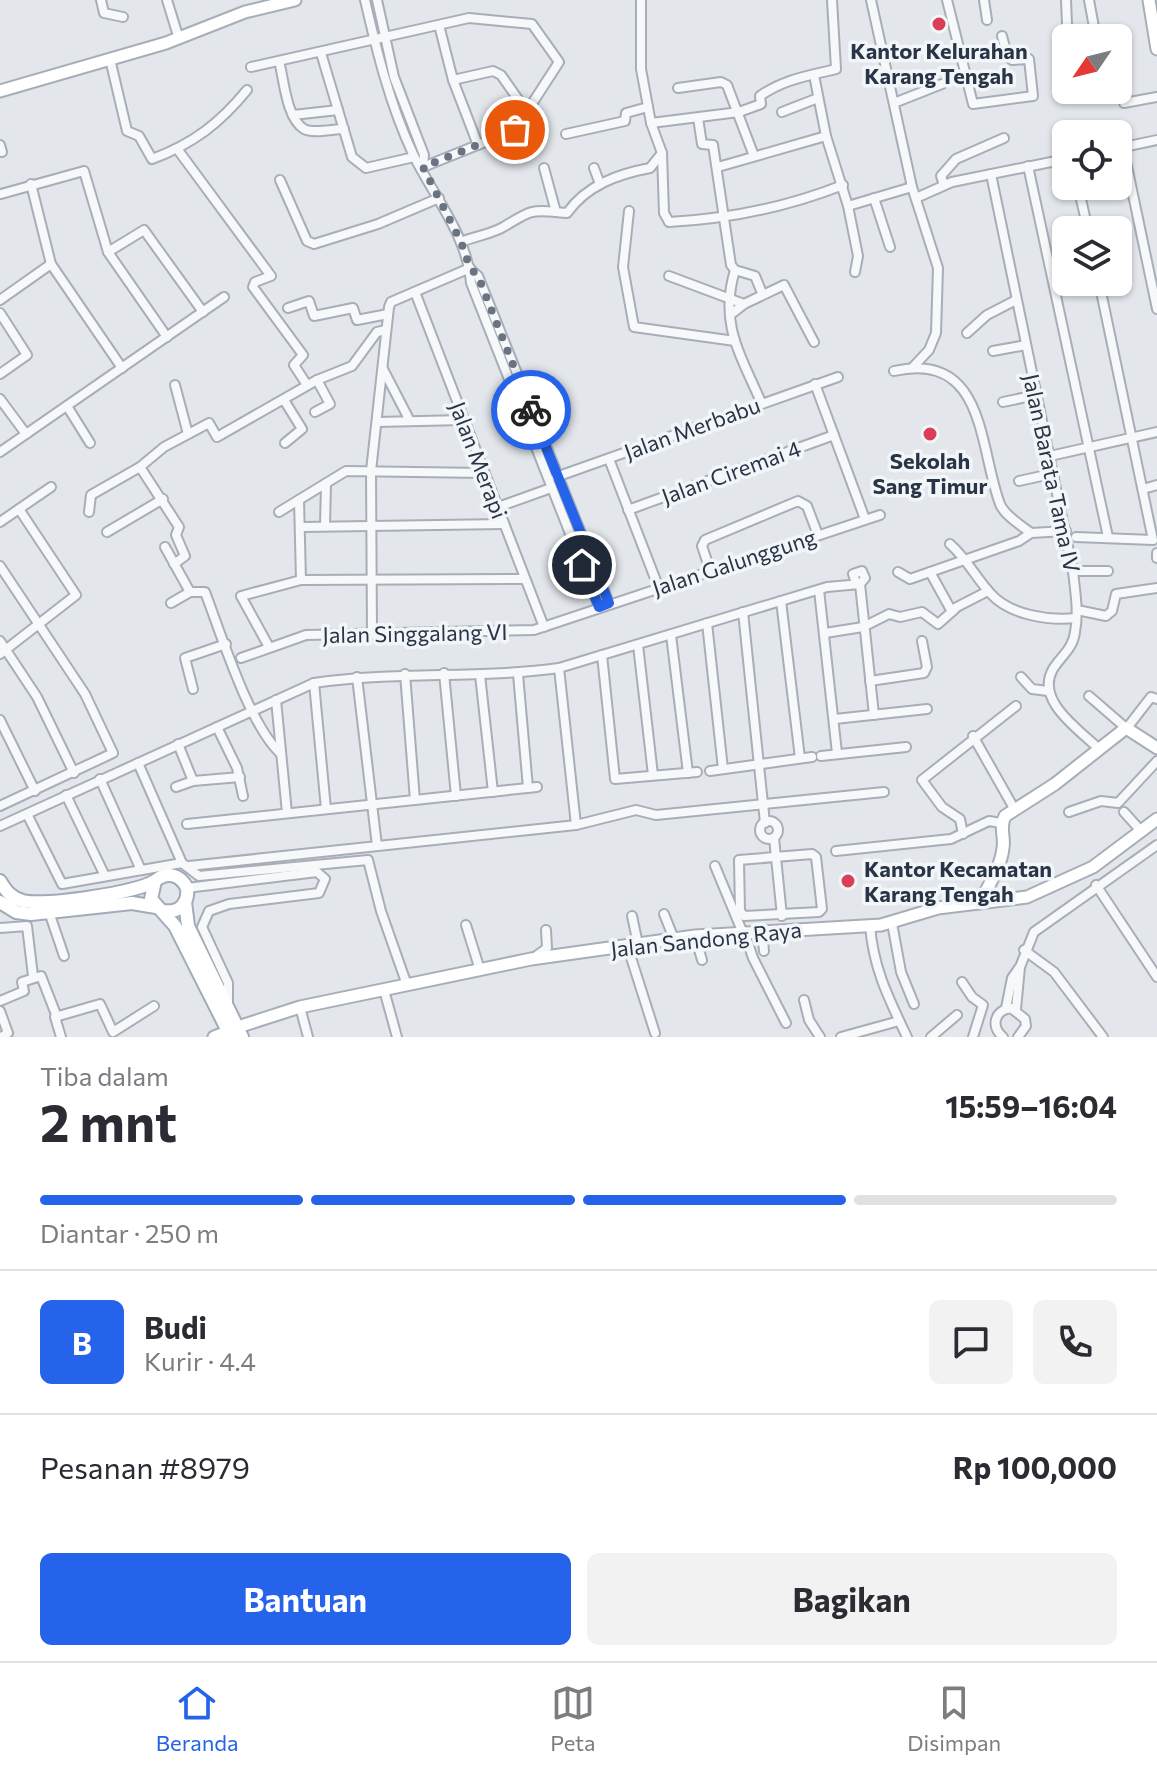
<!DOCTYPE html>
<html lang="id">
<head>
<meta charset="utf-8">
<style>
	body { margin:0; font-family:Commissioner,sans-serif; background:#f2f2f3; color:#2b2b33; height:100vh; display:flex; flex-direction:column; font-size:30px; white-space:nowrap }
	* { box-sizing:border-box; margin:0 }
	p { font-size:26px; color:#7c7c81 }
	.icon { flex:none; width:44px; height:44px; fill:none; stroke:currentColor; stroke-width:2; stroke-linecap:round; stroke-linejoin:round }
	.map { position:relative; height:1037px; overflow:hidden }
	.details { display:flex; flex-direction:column; background:#fff; flex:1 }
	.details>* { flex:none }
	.needle { width:52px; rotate:235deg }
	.buttons { position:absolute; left:1052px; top:24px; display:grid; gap:16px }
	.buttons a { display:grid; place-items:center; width:80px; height:80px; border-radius:12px; background:#fff; box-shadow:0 2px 6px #0004; font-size:40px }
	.pin { position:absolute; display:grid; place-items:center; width:68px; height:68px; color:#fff; margin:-34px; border:4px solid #fff; border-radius:50%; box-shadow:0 2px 8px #0007 }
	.courier { position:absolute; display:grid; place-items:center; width:80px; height:80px; margin:-40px; border:6px solid #2563eb; border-radius:50%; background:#fff; color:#222; box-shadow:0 2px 10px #0007 }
	.headline em { font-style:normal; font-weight:700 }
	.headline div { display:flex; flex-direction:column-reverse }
	.headline { display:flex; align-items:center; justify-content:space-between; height:136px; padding:0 40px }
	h1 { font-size:52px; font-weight:700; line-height:60px }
	.bar { display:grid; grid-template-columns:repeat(4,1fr); gap:12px 8px; align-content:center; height:96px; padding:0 40px }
	.bar i { height:10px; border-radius:6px; background:#e1e1e2 }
	.bar .on { background:#2563eb }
	.bar p { grid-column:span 4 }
	.line { display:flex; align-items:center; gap:20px; padding:0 40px; border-top:2px solid #e1e1e2 }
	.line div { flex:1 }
	.round { display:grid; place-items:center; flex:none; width:84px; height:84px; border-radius:12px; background:#f2f2f3 }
	.primary-button { display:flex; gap:16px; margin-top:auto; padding:16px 40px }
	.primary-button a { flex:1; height:92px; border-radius:12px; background:#2563eb; color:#fff; font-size:32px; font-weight:700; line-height:92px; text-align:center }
	.primary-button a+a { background:#f2f2f3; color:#2b2b33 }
	.tabs { display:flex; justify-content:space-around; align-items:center; height:112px; border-top:2px solid #e1e1e2; background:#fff; font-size:22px; color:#7c7c81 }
	.tabs a { display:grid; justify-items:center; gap:4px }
	.tabs .on { color:#2563eb }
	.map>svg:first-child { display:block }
</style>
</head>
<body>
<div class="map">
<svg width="1157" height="1037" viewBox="0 0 1157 1037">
	<rect width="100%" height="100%" fill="#e3e7ec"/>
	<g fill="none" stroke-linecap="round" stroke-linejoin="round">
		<g stroke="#a7aeb7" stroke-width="12">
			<g id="street">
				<polyline points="101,0 104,13 123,17"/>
				<polyline points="167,0 179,39"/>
				<path d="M 365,0 C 377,52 390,105 413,154 C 433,196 467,234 471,283 L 599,607"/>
				<polyline points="377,0 394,77 424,155 423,167"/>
				<path d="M 641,0 L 641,69 L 651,123 L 662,153 L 664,213 L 669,222 C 730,219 787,207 843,185"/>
				<polyline points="871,0 912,187 938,268 936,333 929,350 913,367"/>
				<polyline points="947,0 973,104 1033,96 1029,59 1012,60 1007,55 1002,36"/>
				<polyline points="984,0 987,20"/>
				<polyline points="1066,0 1067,24"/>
				<polyline points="1089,0 1096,38"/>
				<polyline points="439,25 453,80 478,145"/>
				<polyline points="321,53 352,157 366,168 414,157"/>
				<path d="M 110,59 L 127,131 L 139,136 L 152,159 C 193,144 220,123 247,90"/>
				<path d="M 279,61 C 284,79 286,118 304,129 C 313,134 333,129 344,129"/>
				<polyline points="251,67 469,18 532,24 559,62 515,130 423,167"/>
				<polyline points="814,75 826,136 848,206 912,187"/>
				<polyline points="453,80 493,71 501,75 527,112"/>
				<polyline points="678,88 721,82 727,85 754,156"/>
				<polyline points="894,103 942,84"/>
				<polyline points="1124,103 1157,97"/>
				<polyline points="782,112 818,98"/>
				<polyline points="293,115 338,110"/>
				<polyline points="698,118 702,144 713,145 731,265 735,270 755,276 762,293"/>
				<path d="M 651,123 L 739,112 L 761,104 L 760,96 C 784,79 808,76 836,69 L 832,0"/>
				<polyline points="566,134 625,121 626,113 648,107"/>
				<polyline points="0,145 2,152"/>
				<polyline points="1123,147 1157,309"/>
				<polyline points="1119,148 1157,140"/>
				<polyline points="178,150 271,276 255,282 253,287 303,355 294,365 307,385"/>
				<polyline points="1028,166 1108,537"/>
				<polyline points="718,167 826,136"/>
				<polyline points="544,168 556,212"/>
				<polyline points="594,168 600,184"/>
				<path d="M 991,174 L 1073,571 C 1075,591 1079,612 1075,632 C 1073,649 1061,656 1053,669 C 1035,700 1078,729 1098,748"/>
				<polyline points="280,180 307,241 314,244 378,224 439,198"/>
				<polyline points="31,184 51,264 122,368"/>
				<polyline points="944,185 941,176 956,159 1004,138"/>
				<polyline points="1078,186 1088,230"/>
				<polyline points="1,194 84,171 108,252 167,337"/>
				<polyline points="874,198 890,247"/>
				<polyline points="916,198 952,182 1066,159"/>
				<polyline points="848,206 858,256 855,272"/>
				<polyline points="629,211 623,267 634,327 735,341"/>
				<path d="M 461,242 C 475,236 493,234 505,226 C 534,208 532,210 567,213 C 587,185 618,174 650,168 L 662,153"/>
				<polyline points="108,252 144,230 203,312"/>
				<polyline points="470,269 478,276 609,603"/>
				<path d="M 735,270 C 719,323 740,354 761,402"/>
				<polyline points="669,276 744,304"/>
				<polyline points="415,292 544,627"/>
				<polyline points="0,300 51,264"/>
				<polyline points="288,308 309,301 314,316 353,308 357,320 388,314"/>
				<polyline points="0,313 27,355 0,374"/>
				<polyline points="730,315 744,304 784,285 814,342"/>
				<polyline points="967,333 987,315 1016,300"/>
				<polyline points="993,351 1026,345"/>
				<polyline points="383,369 410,421"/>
				<path d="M 894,371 C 986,350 979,449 1000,504 C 1004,515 1022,526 1031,533 L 1066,531"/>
				<polyline points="815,384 865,519"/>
				<polyline points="175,385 188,434"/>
				<polyline points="0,399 26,434"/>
				<polyline points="284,400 302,429 285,443"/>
				<polyline points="1003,402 1036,395"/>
				<polyline points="67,406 90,443"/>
				<polyline points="315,412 330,404 317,380"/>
				<polyline points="377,422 464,420"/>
				<polyline points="0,452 224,297"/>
				<polyline points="1050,456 1157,432"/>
				<polyline points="609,459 658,586"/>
				<polyline points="140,467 179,527 176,535 185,556 174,564"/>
				<polyline points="556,477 838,377"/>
				<polyline points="1019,481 1055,473"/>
				<polyline points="1143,489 1157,485"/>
				<polyline points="299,500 301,580"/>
				<polyline points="498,507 551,488"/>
				<polyline points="628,510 834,435"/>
				<polyline points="89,512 91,495 140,467 164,447 209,423 217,437 317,380 352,366 377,332 386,330"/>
				<polyline points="279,512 346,471 484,473"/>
				<polyline points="0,522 51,487"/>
				<polyline points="325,526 326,484"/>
				<polyline points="303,527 504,524"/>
				<polyline points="107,532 163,499"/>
				<polyline points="1076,537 1153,540 1099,282"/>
				<path d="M 950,544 C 967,559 976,578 991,594 C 1010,615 1049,621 1076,618"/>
				<polyline points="165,547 190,592"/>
				<polyline points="1157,553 1157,558"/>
				<polyline points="0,566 85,694 113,753 0,806"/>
				<polyline points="710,570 702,546 705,540 798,501 807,506 818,535"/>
				<polyline points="1073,571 1108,571"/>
				<polyline points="898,572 910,579 1019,541 1031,533"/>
				<polyline points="930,572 951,610 988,591"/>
				<polyline points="860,584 874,715"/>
				<polyline points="819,590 837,753"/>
				<polyline points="781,601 800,758"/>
				<path d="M 171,603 L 190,592 L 205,592 C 221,634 249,724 280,753"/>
				<polyline points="1077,610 1106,616 1112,611 1116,594 1157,588"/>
				<polyline points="743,612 765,823"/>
				<polyline points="707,623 723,769"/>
				<polyline points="825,633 863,627 889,614 900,617 922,612 938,624 955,609"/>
				<polyline points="372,634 371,471 389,307 391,302 470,268"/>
				<polyline points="671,635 688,773"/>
				<polyline points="0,641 37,697 74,773"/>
				<polyline points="638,645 653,775"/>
				<polyline points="269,647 241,596 301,580 525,579"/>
				<polyline points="0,654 76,595 19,509"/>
				<polyline points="602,655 615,779 697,772"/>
				<polyline points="241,658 306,635 534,630 880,515"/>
				<polyline points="559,668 576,825"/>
				<polyline points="444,673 456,796"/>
				<polyline points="405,674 415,800"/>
				<polyline points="518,674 528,788"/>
				<polyline points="480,675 493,792"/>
				<polyline points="357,677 377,846"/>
				<polyline points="1021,677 1032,689 1048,691"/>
				<polyline points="870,681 924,673 927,667 922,641"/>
				<polyline points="314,683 326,809"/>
				<polyline points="193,689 185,658 226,644"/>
				<polyline points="1089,696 1126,728"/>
				<polyline points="276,700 287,813"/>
				<polyline points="835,719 927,709"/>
				<polyline points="0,720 35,791"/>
				<polyline points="217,727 237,768 243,796"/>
				<polyline points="1127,728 1151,697 1157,699"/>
				<polyline points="973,736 1015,810"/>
				<polyline points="178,744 193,781"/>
				<polyline points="821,756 906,747"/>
				<polyline points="138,763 182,863"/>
				<polyline points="710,771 812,757"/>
				<polyline points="100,779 141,870"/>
				<polyline points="176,787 193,781 240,777"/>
				<polyline points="66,795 104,874"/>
				<polyline points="1069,812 1101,801 1118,803 1157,761"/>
				<polyline points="1124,812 1142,832"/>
				<polyline points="27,814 62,884 182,863 199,876 368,860 381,911 407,985"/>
				<circle cx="769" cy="830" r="9"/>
				<polyline points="187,824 537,787"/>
				<path d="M 0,826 L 314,683 C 396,671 478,679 559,668 L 827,587 L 860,584 L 865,578 L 862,571 L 853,574 L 856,583"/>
				<polyline points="963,834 960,819 942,807 922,780 1016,706"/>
				<polyline points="774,838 782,916"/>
				<polyline points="836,851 951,839 989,821 1001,823"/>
				<polygon points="812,854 816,857 822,909 819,912 744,916 740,911 739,860"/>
				<polyline points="189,866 576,825 636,810 656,815 884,792"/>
				<polyline points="715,866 742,931"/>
				<polyline points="1096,885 1157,977"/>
				<polyline points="187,888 317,872 325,879 319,893 229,904 209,911 202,927 228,983 228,1003"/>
				<polyline points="49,912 64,956"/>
				<polyline points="664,914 674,939"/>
				<polyline points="632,916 638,944"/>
				<polyline points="892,923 901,972 914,1004"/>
				<polyline points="466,925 480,970"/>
				<path d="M 870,925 C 873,968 889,999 907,1037"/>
				<polyline points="0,928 27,926 33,976"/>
				<polyline points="744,931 753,958 786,1023"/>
				<polyline points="762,931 764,951"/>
				<polyline points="695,936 702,960"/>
				<polyline points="627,945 655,1033"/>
				<polyline points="1024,950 1054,972 1103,1037"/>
				<polyline points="536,956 547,948 546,930"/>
				<polyline points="962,982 972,997 983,1005 973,1037"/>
				<polyline points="384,990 397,1037"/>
				<polyline points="804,1000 809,1020 820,1037"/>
				<polyline points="0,1001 24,991 22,982 41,976 57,1017"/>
				<polyline points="300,1007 308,1037"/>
				<polyline points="1006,1008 1012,978 1019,968"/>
				<polyline points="1016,1009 1020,967 1034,932 1157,845"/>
				<polyline points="0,1011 8,1033 1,1037"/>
				<polyline points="61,1037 55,1017 100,1004 113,1032 154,1006"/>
				<polyline points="841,1037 899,1021"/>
				<polyline points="931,1037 957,1015"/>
				<path d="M 1003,1037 C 990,1026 995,1010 1011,1008 L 1025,1019 L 1026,1026 L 1018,1037"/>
			</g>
		</g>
		<g stroke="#a7aeb7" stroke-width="15">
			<g id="secondary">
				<polyline points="1149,0 1157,49"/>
				<polyline points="0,91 166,43 245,12 295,0"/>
				<path d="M 980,903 C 988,886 1001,867 1003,848 C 1005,836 999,827 1005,816 L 1055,784 L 1126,728 L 1157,748"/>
				<polyline points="238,1027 300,1007 531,959 695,936 881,925 938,908 1027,897 1093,867 1157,819"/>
				<polyline points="214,1037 229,1031"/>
			</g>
		</g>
		<g stroke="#a1abb9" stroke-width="16">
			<g id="primary">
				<path d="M 0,881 C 6,891 11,898 23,901 C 46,906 135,893 155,881"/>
				<polyline points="0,902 16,912 31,914 132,903 156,907"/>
				<polyline points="185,902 188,926 242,1037"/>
				<path d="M 163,911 C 178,913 189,905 187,888 C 180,874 167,871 155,881 L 151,899 L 175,926 L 231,1037"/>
			</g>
		</g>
		<use href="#street" stroke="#f6f8fa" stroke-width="8"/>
		<use href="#secondary" stroke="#fff" stroke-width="11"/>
		<use href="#primary" stroke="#fff" stroke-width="12"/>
	</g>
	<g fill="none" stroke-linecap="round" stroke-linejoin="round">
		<polyline stroke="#6a7381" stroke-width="8" stroke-dasharray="0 14.4" points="515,130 423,167 461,242 470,268 478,276 531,410"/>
		<polyline stroke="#2563eb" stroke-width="10" points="531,410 609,603 599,607 582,565"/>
	</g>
	<g fill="#db3e59" stroke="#f3f6f9" stroke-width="3">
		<circle cx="939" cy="24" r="8"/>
		<circle cx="930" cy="434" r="8"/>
		<circle cx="848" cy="881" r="8"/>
	</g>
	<g text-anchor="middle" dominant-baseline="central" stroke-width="7" stroke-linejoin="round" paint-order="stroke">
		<g font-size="22" font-weight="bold" fill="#293447" stroke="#f3f6f9">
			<text x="939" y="50">Kantor Kelurahan<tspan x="939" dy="25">Karang Tengah</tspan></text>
			<text x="930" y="460">Sekolah<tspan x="930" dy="25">Sang Timur</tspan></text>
			<text x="864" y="868" text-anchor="start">Kantor Kecamatan<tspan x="864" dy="25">Karang Tengah</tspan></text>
		</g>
		<g font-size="22" fill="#293447" stroke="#f3f6f9">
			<text transform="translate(692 428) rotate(-20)">Jalan Merbabu</text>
			<text transform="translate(479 460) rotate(69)">Jalan Merapi</text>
			<text transform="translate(731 472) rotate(-20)">Jalan Ciremai 4</text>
			<text transform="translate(1052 473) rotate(78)">Jalan Barata Tama IV</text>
			<text transform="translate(734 562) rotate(-18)">Jalan Galunggung</text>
			<text transform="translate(415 633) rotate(-1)">Jalan Singgalang VI</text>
			<text transform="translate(706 939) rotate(-6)">Jalan Sandong Raya</text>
		</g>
	</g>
</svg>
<div class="buttons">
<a><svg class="needle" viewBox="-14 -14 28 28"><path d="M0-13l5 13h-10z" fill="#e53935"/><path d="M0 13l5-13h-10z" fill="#7c7c81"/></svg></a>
<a><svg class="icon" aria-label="locate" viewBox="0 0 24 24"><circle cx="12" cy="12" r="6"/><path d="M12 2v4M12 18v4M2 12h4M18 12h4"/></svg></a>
<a><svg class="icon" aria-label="layers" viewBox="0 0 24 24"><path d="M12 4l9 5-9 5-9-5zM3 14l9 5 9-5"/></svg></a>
</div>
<div class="pin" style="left:515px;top:130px;background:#ea580c"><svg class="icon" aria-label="bag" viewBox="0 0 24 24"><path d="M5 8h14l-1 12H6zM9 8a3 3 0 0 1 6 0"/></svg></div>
<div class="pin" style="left:582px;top:565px;background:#1f2937"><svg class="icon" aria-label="home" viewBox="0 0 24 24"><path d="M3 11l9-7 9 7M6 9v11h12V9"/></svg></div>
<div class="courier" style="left:531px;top:410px"><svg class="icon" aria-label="bike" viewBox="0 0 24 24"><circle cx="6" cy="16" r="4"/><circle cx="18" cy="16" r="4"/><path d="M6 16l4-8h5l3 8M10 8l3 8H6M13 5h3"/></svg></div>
</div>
<section class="details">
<div class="headline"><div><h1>2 mnt</h1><p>Tiba dalam</p></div><em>15:59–16:04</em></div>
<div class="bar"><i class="on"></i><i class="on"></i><i class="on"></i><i></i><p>Diantar · 250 m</p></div>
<div class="line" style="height:144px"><b class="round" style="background:#2563eb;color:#fff">B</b><div><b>Budi</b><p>Kurir · 4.4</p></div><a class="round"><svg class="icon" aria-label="chat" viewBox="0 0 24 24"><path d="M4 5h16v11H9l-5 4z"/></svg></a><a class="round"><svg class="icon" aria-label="phone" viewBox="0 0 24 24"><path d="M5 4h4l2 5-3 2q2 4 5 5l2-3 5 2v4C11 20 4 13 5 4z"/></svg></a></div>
<div class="line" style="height:104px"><div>Pesanan #8979</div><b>Rp 100,000</b></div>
<div class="primary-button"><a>Bantuan</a><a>Bagikan</a></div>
</section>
<nav class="tabs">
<a class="on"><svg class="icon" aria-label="home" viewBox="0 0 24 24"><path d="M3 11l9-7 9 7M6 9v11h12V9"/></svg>Beranda</a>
<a><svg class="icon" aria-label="map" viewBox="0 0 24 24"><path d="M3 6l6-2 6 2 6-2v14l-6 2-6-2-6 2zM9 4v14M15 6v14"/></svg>Peta</a>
<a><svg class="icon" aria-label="saved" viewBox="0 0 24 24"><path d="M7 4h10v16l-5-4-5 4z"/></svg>Disimpan</a>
</nav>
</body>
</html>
